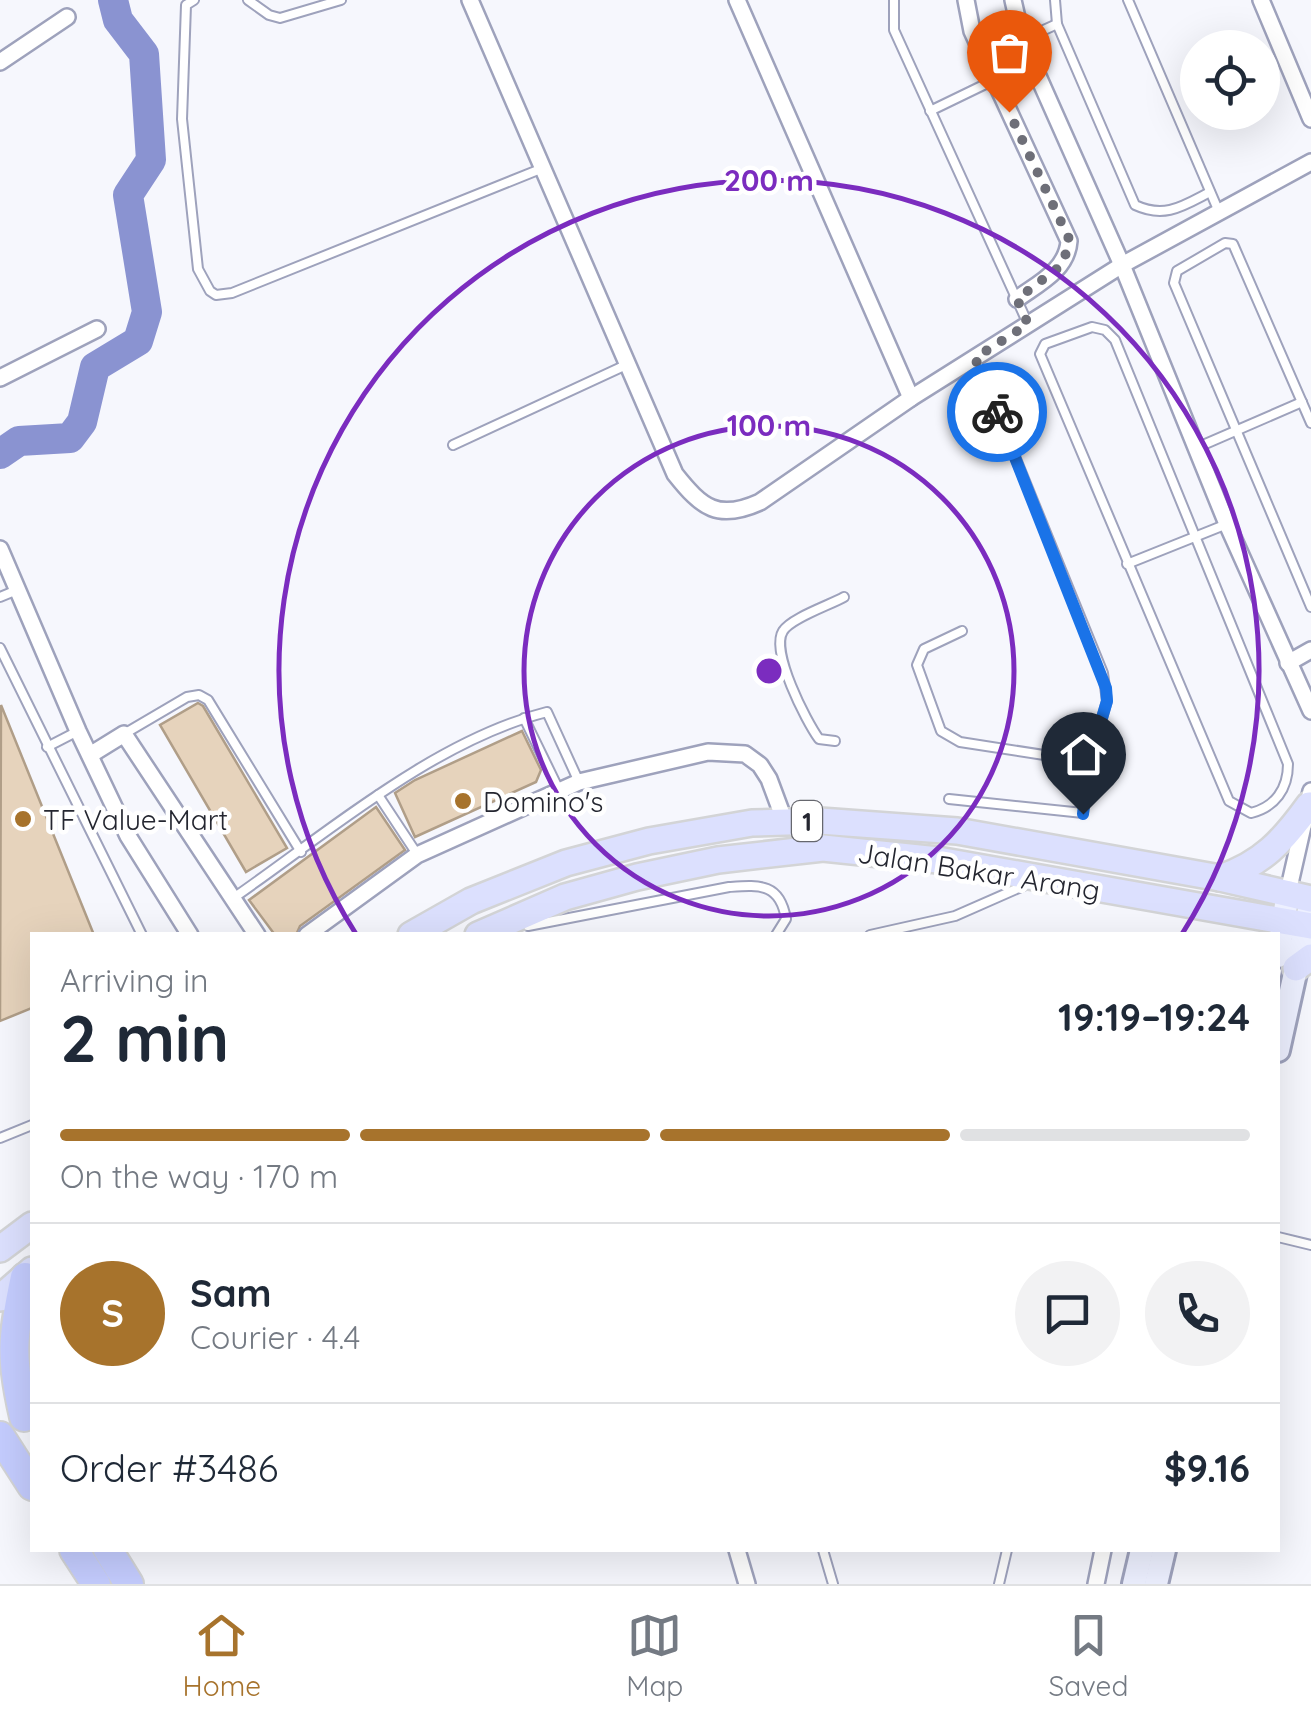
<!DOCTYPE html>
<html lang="en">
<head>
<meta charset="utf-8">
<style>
	body { margin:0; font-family:Quicksand,sans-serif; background:#f2f2f3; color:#1f2937; height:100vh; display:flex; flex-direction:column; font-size:38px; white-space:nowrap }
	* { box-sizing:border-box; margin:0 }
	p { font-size:32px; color:#747a83 }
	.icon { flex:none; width:55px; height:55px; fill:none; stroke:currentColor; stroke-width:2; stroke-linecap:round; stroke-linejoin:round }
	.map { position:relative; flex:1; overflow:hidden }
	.side { position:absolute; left:30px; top:932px; width:1250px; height:620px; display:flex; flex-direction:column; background:#fff; border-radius:0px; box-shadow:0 10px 40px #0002 }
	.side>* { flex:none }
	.fabs { position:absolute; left:1180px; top:30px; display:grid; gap:20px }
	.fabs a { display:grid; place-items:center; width:100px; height:100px; border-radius:50%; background:#fff; box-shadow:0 10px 40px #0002; font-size:50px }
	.pin { position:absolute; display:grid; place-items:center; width:85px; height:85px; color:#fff; margin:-102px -42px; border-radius:50% 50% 50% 0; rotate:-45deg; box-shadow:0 0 10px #0007 }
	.pin .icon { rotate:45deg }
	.courier { position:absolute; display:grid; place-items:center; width:100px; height:100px; margin:-50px; border:8px solid #1a73e8; border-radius:50%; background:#fff; color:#222; box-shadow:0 2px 12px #0007 }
	.head em { font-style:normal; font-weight:800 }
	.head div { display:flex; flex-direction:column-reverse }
	.head { display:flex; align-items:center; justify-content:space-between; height:170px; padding:0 30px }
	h1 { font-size:65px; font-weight:800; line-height:75px }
	.bar { display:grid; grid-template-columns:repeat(4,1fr); gap:15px 10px; align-content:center; height:120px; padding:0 30px }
	.bar i { height:12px; border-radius:8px; background:#e0e1e3 }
	.bar .selected { background:#a7732c }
	.bar p { grid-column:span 4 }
	.line { display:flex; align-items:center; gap:25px; padding:0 30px; border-top:2px solid #e0e1e3 }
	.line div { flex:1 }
	.round { display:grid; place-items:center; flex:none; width:105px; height:105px; border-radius:52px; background:#f2f2f3 }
	.tab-bar { display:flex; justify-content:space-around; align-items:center; height:140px; border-top:2px solid #e0e1e3; background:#fff; font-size:28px; color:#747a83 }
	.tab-bar a { display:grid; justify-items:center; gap:5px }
	.tab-bar .selected { color:#a7732c }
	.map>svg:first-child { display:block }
</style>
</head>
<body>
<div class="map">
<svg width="1311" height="1584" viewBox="0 0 1311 1584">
	<rect width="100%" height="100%" fill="#f6f7fd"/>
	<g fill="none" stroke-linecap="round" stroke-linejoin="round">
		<polyline stroke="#8a93d1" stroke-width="30" points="0,454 19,441 70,438 82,422 95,367 138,341 147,312 128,195 151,160 144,54 118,20 113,0"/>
	</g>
	<g fill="#e6d3bc" stroke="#b09e88" stroke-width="2.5">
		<polygon points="198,703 203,706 287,848 246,872 160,725"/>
		<polygon points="1,705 94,935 32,935 32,1008 0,1021"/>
		<polygon points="522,731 541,770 536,782 415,837 395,793 415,780"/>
		<polygon points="376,807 405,850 300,926 296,935 275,935 249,900"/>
	</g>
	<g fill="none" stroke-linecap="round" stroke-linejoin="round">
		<g stroke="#9ea2bc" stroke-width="12">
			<g id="lane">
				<polyline points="194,0 186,5 182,119 198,269 210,291 216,295 232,293 543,168"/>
				<polyline points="248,0 269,15 280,18 341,0"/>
				<polyline points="894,0 894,30 1028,324"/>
				<path d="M 1055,0 L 1057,24 L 1135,205 C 1165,219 1183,206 1210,192"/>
				<polyline points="1128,0 1219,212"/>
				<polyline points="1022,40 1057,24"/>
				<polyline points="930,111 994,80"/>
				<path d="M 1092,327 L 1105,330 L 1115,340 L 1288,764 C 1288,789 1275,807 1251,813 L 1229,801 L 1040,354 L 1045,344 Z"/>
				<polyline points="1311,423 1233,244 1225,243 1177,271 1174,283 1311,607"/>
				<polyline points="453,445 626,365"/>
				<polyline points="1196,448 1302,402"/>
				<polyline points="1127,564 1227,524"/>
				<polyline points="0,597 17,590"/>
				<polyline points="962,631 924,649 917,665 941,731 960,742 1089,762 1107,701 1103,673 975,358"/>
				<polyline points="0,648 142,935"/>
				<polyline points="524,718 559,790"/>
				<polyline points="124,734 187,697 199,695 208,700 301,852"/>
				<path d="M 835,741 L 819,739 C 806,721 770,651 783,631 C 791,618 830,605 844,597"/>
				<polyline points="47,747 78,731"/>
				<polyline points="378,795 417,854"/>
				<polyline points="949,799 1083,813 1089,762"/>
				<path d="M 232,899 C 326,834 435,740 547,712 L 579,782"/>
				<path d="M 528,926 L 729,887 C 760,885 780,883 786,919 L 776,935"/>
				<polyline points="870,935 955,916 1030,883"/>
				<polyline points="0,1138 32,1125"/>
				<polyline points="1278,1237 1311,1245"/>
				<polyline points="823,1550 833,1584"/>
				<polyline points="999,1584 1007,1550"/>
			</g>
		</g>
		<g stroke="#9ea2bc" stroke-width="20">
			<g id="street">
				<path d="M 470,0 L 675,474 C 702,508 718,521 760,502 L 911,398 L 1122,265 L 1311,162"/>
				<polyline points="737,0 911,398"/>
				<path d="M 966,0 L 972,31 L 1069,241 C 1067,270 1039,283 1017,299"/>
				<polyline points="1013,0 1022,40 1122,265 1227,524 1311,711"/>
				<polyline points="1261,0 1311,119"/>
				<polyline points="983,55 1022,40"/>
				<polyline points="0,62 67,17"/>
				<polyline points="0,378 97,329"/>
				<polyline points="0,549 78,731 128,836 190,935"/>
				<polyline points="1288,663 1311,650"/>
				<polyline points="90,755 124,734 257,935"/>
				<polyline points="1288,892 1311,791"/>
				<polyline points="307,935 417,855 579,782 708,752 745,754 760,765 769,779 785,822"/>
				<polyline points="737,1550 747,1584"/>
				<polyline points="1096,1584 1103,1550"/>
			</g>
		</g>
		<g stroke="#9ea2bc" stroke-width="28">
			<g id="secondary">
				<polyline points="1278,956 1288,892"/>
				<polyline points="1278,1050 1309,910"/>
				<polyline points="1134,1584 1142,1550"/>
				<polyline points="1156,1584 1164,1550"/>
			</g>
		</g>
		<g stroke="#d3d4d6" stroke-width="30">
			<g id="primary">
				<path d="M 1220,878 C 1262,864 1283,841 1309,805"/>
				<polyline points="411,935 471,901 566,863 649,841 752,823 820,821 957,831 1220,878 1311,899"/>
				<polyline points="478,935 565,897 637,877 718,860 823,848 938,860 1311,926"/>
				<polyline points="1296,968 1311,957"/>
				<polyline points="0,1249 32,1225"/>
				<polyline points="0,1298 32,1270"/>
			</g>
		</g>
		<g stroke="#d3d4d6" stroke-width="32">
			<g id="highway">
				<path d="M 24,1417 C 10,1356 12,1338 25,1277"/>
				<polyline points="0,1436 32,1486"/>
				<polyline points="74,1550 96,1584"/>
				<polyline points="108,1550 129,1584"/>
			</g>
		</g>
		<use href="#lane" stroke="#fff" stroke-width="8"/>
		<use href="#street" stroke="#fff" stroke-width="15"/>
		<use href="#secondary" stroke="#edf0ff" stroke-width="22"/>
		<use href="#primary" stroke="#dce0fe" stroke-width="25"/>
		<use href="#highway" stroke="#c4ccfe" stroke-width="28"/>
	</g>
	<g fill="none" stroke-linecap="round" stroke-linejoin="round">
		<polyline stroke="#6e6f78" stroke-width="10" stroke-dasharray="0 18" points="997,412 975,358 1028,324 1017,299 1062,265 1070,241 1009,112"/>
		<polyline stroke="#1a73e8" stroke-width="12" points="997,412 1106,688 1107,701 1089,762 1083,814"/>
	</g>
	<g fill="none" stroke="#7b2cbf" stroke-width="5">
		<circle cx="769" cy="671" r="245"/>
		<path d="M356 934A490 490 0 1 1 1182 934"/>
	</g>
	<g fill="#a7732c" stroke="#fff" stroke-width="4">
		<circle cx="463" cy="801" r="10"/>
		<circle cx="23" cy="819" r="10"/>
	</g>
	<g text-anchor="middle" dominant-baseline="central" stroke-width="9" stroke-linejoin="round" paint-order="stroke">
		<rect fill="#fff" stroke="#66676e" stroke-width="2.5" x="792" y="801" width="30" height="40" rx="8"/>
		<g font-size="25" font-weight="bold" fill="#242630">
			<text x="807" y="821">1</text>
		</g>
		<g font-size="28" fill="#242630" stroke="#fff" text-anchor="start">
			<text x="483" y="801">Domino's</text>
			<text x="43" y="819">TF Value-Mart</text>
		</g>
		<g font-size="28" fill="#242630" stroke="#fff">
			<text transform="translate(979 871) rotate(9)">Jalan Bakar Arang</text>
		</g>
	</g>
	<circle cx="769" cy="671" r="15" fill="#7b2cbf" stroke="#fff" stroke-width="5"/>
	<g font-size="30" text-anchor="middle" font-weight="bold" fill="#7b2cbf" stroke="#fff" stroke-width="9" stroke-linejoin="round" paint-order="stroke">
		<text x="769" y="191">200 m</text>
		<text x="769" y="436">100 m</text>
	</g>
</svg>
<div class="fabs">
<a><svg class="icon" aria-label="locate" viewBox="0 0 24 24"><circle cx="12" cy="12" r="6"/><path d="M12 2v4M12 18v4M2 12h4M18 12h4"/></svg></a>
</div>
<div class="pin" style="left:1009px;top:112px;background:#ea580c"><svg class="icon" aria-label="bag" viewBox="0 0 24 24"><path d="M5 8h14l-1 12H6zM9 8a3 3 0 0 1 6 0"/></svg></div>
<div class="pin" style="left:1083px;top:814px;background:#1f2937"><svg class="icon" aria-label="home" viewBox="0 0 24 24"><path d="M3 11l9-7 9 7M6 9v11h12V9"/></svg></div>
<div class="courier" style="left:997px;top:412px"><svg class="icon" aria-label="bike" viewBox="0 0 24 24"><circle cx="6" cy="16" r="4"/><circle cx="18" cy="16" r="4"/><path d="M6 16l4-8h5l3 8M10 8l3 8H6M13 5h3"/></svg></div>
<section class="side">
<div class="head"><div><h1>2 min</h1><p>Arriving in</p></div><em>19:19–19:24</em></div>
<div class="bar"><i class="selected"></i><i class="selected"></i><i class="selected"></i><i></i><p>On the way · 170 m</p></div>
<div class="line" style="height:180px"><b class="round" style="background:#a7732c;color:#fff">S</b><div><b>Sam</b><p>Courier · 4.4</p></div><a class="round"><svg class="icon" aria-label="chat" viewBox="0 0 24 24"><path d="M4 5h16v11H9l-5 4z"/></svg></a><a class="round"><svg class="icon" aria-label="phone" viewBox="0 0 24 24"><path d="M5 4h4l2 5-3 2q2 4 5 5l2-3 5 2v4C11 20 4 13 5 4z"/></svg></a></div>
<div class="line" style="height:130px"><div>Order #3486</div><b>$9.16</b></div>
</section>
</div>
<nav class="tab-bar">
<a class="selected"><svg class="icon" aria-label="home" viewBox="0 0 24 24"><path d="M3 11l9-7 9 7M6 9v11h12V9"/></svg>Home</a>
<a><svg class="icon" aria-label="map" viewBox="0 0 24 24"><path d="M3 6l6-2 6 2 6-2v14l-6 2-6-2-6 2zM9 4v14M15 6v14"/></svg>Map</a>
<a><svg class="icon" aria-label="saved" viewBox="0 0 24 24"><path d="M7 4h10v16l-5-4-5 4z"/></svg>Saved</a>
</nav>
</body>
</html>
